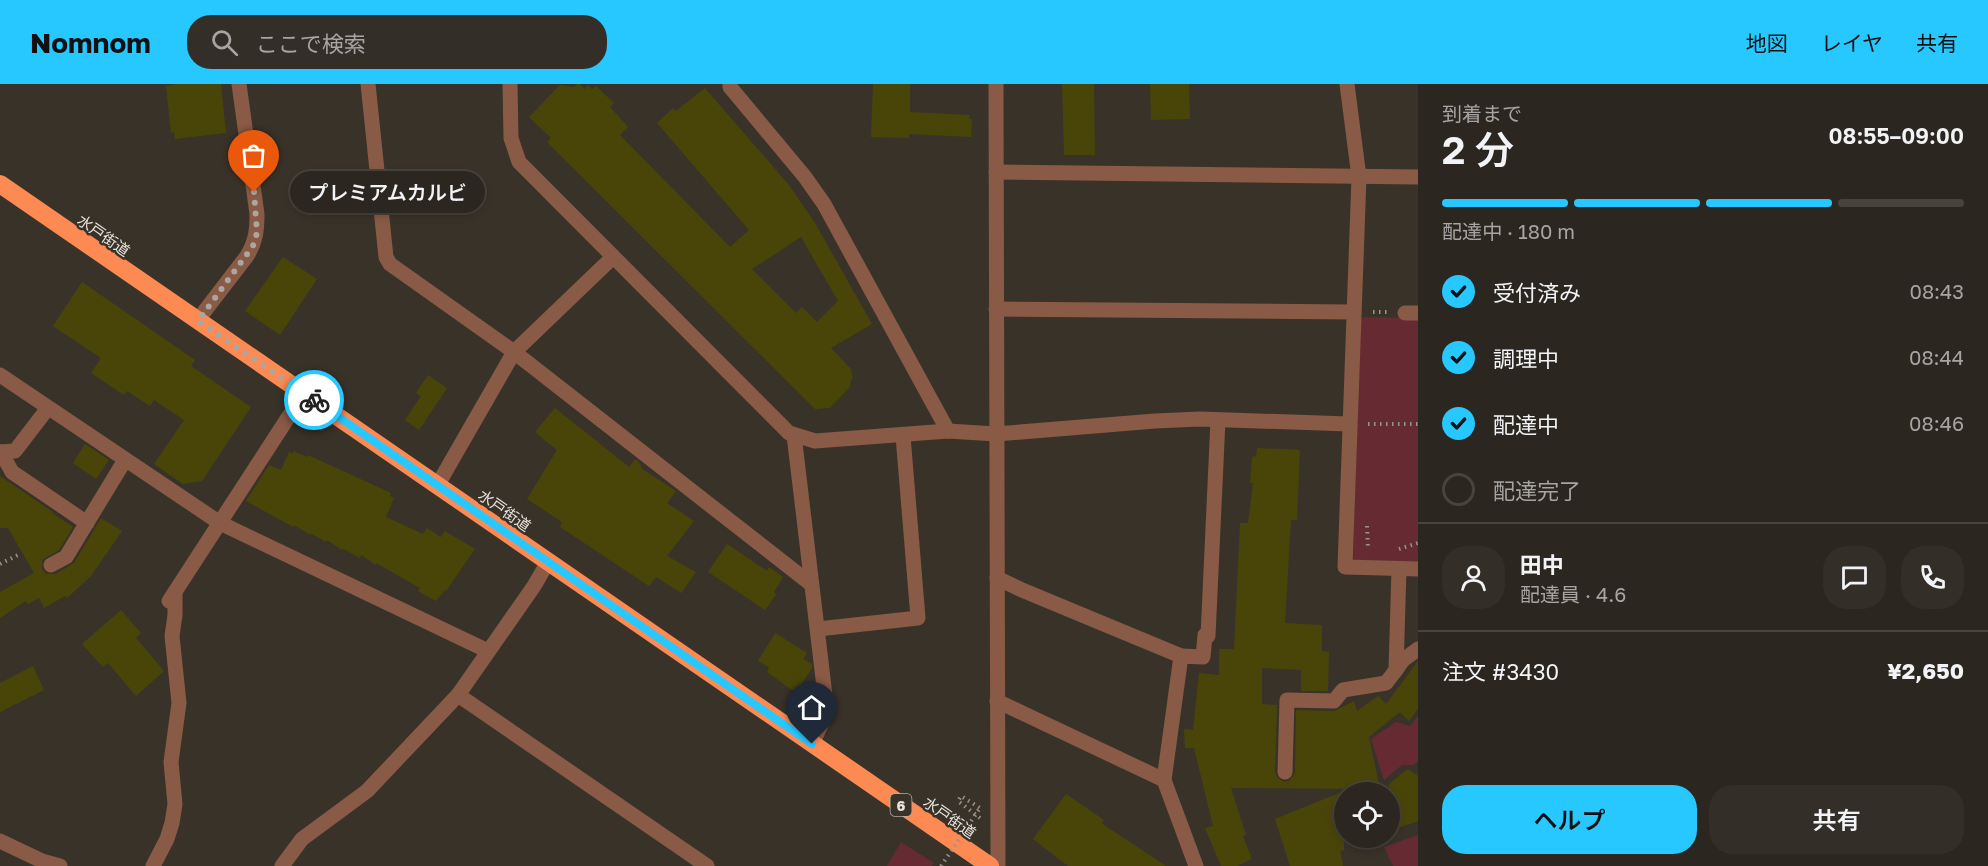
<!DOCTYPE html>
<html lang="ja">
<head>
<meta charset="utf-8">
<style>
	body { margin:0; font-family:"Golos Text","Noto Sans JP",sans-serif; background:#332e28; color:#f1f3f6; height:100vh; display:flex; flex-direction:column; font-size:22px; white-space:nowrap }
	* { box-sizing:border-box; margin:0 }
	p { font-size:20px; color:#a6a5a4 }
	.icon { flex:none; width:33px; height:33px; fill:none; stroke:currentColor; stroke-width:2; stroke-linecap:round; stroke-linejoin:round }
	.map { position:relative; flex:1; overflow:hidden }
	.details { display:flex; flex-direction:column; background:#2b261f; width:570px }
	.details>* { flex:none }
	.buttons { position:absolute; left:1334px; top:698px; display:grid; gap:12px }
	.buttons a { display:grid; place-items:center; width:66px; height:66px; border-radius:50%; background:#2b261f; box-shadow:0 3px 9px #0003,0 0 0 2px #47433d; font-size:30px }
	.pin { position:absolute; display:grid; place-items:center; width:51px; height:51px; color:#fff; margin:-62px -26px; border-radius:50% 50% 50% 0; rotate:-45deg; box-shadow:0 0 6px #0007 }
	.pin .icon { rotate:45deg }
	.courier { position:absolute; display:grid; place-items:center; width:60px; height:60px; margin:-30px; border:4px solid #27c8ff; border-radius:50%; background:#fff; color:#222; box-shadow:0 2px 8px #0007 }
	.bubble { position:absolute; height:42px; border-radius:21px; background:#2b261f; box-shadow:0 3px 9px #0003,0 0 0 2px #47433d; font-size:20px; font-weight:600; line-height:42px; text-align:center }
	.overview em { font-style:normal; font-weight:600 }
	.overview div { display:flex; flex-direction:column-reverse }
	.overview { display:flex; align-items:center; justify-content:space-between; height:102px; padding:0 24px }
	h1 { font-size:39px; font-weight:600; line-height:45px }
	.bar { display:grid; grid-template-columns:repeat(4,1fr); gap:9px 6px; align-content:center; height:72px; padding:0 24px }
	.bar i { height:8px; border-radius:4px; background:#47433d }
	.bar .on { background:#27c8ff }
	.bar p { grid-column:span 4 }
	.line { display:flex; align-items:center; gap:15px; padding:0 24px; border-top:2px solid #47433d }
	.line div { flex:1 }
	.round { display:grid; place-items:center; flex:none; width:63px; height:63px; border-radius:24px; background:#332e28 }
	ol { padding:0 24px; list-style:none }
	li { display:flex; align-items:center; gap:18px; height:66px }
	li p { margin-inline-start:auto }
	li .icon { padding:6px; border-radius:50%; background:#27c8ff; color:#111; stroke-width:4 }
	li:last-child { color:#a6a5a4 }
	li i { width:33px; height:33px; border:3px solid #47433d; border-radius:50% }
	.cta { display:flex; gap:12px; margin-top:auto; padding:12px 24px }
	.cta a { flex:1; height:69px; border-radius:24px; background:#27c8ff; color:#111; font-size:24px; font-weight:600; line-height:69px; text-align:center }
	.cta a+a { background:#332e28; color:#f1f3f6 }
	header { display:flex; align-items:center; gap:36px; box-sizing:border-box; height:84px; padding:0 30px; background:#27c8ff; color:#111 }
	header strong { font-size:28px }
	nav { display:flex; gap:33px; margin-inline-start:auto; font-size:21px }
	.search { width:420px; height:54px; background:#332e28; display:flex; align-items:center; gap:15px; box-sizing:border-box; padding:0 21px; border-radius:24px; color:#a6a5a4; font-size:22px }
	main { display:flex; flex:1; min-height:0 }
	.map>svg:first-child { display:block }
</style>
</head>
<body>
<header>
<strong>Nomnom</strong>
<div class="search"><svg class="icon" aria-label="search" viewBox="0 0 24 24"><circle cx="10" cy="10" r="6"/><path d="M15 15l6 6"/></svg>ここで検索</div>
<nav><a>地図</a><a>レイヤ</a><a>共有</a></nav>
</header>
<main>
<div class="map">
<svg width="1418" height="782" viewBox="0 0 1418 782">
	<rect width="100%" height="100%" fill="#393229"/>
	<g fill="#662b32">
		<polygon points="1364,233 1418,234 1418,480 1353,479 1360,235"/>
		<polygon points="1418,632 1418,677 1413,681 1402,681 1384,696 1371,655 1396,638 1410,642"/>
		<polygon points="1418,751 1418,782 1393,782 1384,763"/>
		<polygon points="901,758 934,779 932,782 887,782"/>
	</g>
	<g fill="#494509" fill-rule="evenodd">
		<polygon points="178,0 221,0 226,49 175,55 174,48 171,49 166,2"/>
		<path d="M 577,0 L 580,0 L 585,5 L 588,1 L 592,5 L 596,2 L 614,19 L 610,23 L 628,43 L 620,51 L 730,163 L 749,146 L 657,39 L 673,24 L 676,27 L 705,4 L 789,101 L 815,139 L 872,240 L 831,264 L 851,285 L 853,294 L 851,296 L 850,303 L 830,324 L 815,325 L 547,58 L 551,54 L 529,33 L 560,1 L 574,3 ZM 801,153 L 838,217 L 817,238 L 802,223 L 796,229 L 752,185 Z"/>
		<polygon points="873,0 910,0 910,28 970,31 969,35 972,35 971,53 909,50 909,54 871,53"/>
		<polygon points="1062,0 1094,0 1095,71 1064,71"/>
		<polygon points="1150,0 1189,0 1190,35 1151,36"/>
		<polygon points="283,173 317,195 280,251 245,227"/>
		<polygon points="82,198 195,276 191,282 251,323 202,397 183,400 154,380 184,336 154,316 150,322 127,307 124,311 91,289 101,274 53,242"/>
		<polygon points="428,291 447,304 419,346 405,336 421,312 416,309"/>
		<polygon points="555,324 629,383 635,375 639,378 642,385 676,407 667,419 694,437 667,472 696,488 681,509 656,493 649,502 560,443 562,438 527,415 557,366 535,348"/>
		<polygon points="85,360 109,376 96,395 73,379"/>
		<polygon points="1257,364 1300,366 1297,436 1291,436 1285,539 1322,541 1322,567 1329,568 1328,607 1301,607 1301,586 1262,584 1262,620 1277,621 1275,688 1277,693 1284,698 1289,697 1295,689 1296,626 1334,627 1354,617 1357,627 1378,612 1386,620 1418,577 1418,625 1409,637 1400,628 1369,653 1380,705 1231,704 1246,751 1243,752 1252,775 1237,782 1221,782 1205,744 1213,742 1194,664 1185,664 1184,645 1193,646 1199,589 1219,591 1219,565 1234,565 1240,439 1248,439 1253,399 1250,399 1252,373 1256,372"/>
		<polygon points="293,367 307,373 308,371 391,409 390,412 394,414 386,433 423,450 427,444 441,453 445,447 475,465 446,507 445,506 436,517 418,507 420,504 376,479 376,481 361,471 360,474 344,465 342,466 327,456 326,458 310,449 310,451 294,441 293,443 246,417 269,381 281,386 289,368 293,370"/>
		<polygon points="0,392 53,428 52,429 73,443 59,466 42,476 42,485 46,490 56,490 74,479 101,434 122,447 91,492 67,514 65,512 44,524 39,514 28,520 26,517 0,534 0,508 34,489 8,444 0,444"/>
		<polygon points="727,460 767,487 769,483 783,493 774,508 776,511 765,526 708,488"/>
		<polygon points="121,526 141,549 136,554 164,587 136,612 108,579 103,583 82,560"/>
		<polygon points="775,549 807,569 803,575 812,580 812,584 796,609 767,588 769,583 758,577"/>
		<polygon points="33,582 44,606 0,628 0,599"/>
		<polygon points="1408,685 1418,692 1418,737 1389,747 1389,700"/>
		<polygon points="1344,707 1344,766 1340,767 1343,782 1290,782 1275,735"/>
		<polygon points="1066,710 1104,736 1101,739 1166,782 1068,782 1033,755"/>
	</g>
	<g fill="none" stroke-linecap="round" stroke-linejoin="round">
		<g stroke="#98938b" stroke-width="4" stroke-dasharray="1.5 4.5" stroke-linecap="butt">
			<polyline points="1373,228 1389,228"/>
			<polyline points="1368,340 1418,340"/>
			<polyline points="1367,442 1368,465"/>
			<polyline points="1399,465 1418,459"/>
			<polyline points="0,480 20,470"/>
			<polyline points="980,734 958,717 961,712 980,724"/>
		</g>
		<g stroke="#895a45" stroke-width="15">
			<polyline points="368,0 386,173 390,180 514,268 811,500"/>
			<polyline points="510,0 511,54 519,78 789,349 815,357 948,347 996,350 1155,337 1200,335 1349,340"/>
			<polyline points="730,0 730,3 805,93 824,120 948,347"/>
			<polyline points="996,0 998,782"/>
			<polyline points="1347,0 1359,93 1345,483 1418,485"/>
			<polyline points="996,88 1418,93"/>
			<polyline points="996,225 1353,228"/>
			<polyline points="1405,229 1418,229"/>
			<path d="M 197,237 L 247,172 C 256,157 257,146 257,130 L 239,0"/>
			<polyline points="0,291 220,439 488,567"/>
			<polyline points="794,351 827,628 812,660"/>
			<polyline points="0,368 15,367 48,324"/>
			<polyline points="1,368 12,388 87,439"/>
			<polyline points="437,402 514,268 613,173"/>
			<polyline points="548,478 534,502 458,611 707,782"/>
			<polyline points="51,481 66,473 125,376"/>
			<polyline points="997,494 1022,506 1181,572"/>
			<polyline points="169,517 304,309"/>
			<polyline points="818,545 918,534 903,352"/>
			<polyline points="1396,586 1403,576 1418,565"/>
			<polyline points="997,617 1164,696"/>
			<polyline points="1285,688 1287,616 1334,617 1343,606 1386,599 1396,586 1399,485"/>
			<polyline points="0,757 42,777 60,782"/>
			<polyline points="153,782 167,755 172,739 175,720 171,678 179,619 172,552 175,531 175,509"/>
			<polyline points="282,782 302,755 367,707 458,611"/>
			<polyline points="1196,782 1164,696 1181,572 1203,573 1205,551 1208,552 1218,336"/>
		</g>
		<polyline stroke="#fc8a52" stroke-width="18" points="0,100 990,782"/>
		<polyline stroke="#98938b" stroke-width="4" stroke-dasharray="1.5 4.5" stroke-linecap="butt" points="941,782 980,724"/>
	</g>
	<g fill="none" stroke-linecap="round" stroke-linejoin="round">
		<polyline stroke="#aba69f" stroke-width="6" stroke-dasharray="0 10.8" points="254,108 257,149 253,162 198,237 314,316"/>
		<polyline stroke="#27c8ff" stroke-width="8" points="314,316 812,660"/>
	</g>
	<g text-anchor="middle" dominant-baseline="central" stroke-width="5" stroke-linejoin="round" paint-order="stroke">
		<rect fill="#393229" stroke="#b4afa8" stroke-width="1.5" x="890.5" y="710" width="21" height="22" rx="4.5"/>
		<g font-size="14" font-weight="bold" fill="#e8e4de">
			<text x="901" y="721">6</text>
		</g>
		<g font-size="15" fill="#e8e4de" stroke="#393229">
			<text transform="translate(104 151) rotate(35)">水戸街道</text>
			<text transform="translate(505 426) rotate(35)">水戸街道</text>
			<text transform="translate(950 733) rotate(35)">水戸街道</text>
		</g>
	</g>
</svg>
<div class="buttons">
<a><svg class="icon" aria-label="locate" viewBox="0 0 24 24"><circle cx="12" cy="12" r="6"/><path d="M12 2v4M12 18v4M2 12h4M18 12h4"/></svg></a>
</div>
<div class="pin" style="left:254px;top:108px;background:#ea580c"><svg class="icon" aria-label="bag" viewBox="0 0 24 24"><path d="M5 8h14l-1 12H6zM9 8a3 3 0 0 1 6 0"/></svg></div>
<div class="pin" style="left:812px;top:660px;background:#1f2937"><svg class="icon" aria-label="home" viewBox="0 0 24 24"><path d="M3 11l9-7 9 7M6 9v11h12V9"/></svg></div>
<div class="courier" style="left:314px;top:316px"><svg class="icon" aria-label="bike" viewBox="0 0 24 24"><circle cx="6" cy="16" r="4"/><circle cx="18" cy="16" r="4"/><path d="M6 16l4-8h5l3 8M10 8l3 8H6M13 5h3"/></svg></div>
<div class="bubble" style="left:290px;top:87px;width:195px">プレミアムカルビ</div>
</div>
<section class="details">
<div class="overview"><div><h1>2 分</h1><p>到着まで</p></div><em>08:55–09:00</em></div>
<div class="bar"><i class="on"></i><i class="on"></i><i class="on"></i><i></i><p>配達中 · 180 m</p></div>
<ol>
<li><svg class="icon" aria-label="check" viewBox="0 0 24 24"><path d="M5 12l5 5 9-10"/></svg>受付済み<p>08:43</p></li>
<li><svg class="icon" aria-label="check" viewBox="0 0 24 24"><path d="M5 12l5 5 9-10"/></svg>調理中<p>08:44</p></li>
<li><svg class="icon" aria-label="check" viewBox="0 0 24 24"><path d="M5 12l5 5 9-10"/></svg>配達中<p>08:46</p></li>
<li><i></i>配達完了</li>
</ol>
<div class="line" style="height:108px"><a class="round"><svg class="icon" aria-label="person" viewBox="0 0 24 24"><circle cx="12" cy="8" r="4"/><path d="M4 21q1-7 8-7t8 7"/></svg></a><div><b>田中</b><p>配達員 · 4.6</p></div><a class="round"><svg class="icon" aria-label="chat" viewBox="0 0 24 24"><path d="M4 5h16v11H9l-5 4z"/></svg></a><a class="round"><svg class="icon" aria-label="phone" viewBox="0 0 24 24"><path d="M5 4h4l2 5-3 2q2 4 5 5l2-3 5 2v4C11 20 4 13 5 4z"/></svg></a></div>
<div class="line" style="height:78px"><div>注文 #3430</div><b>¥2,650</b></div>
<div class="cta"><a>ヘルプ</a><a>共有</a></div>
</section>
</main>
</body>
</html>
